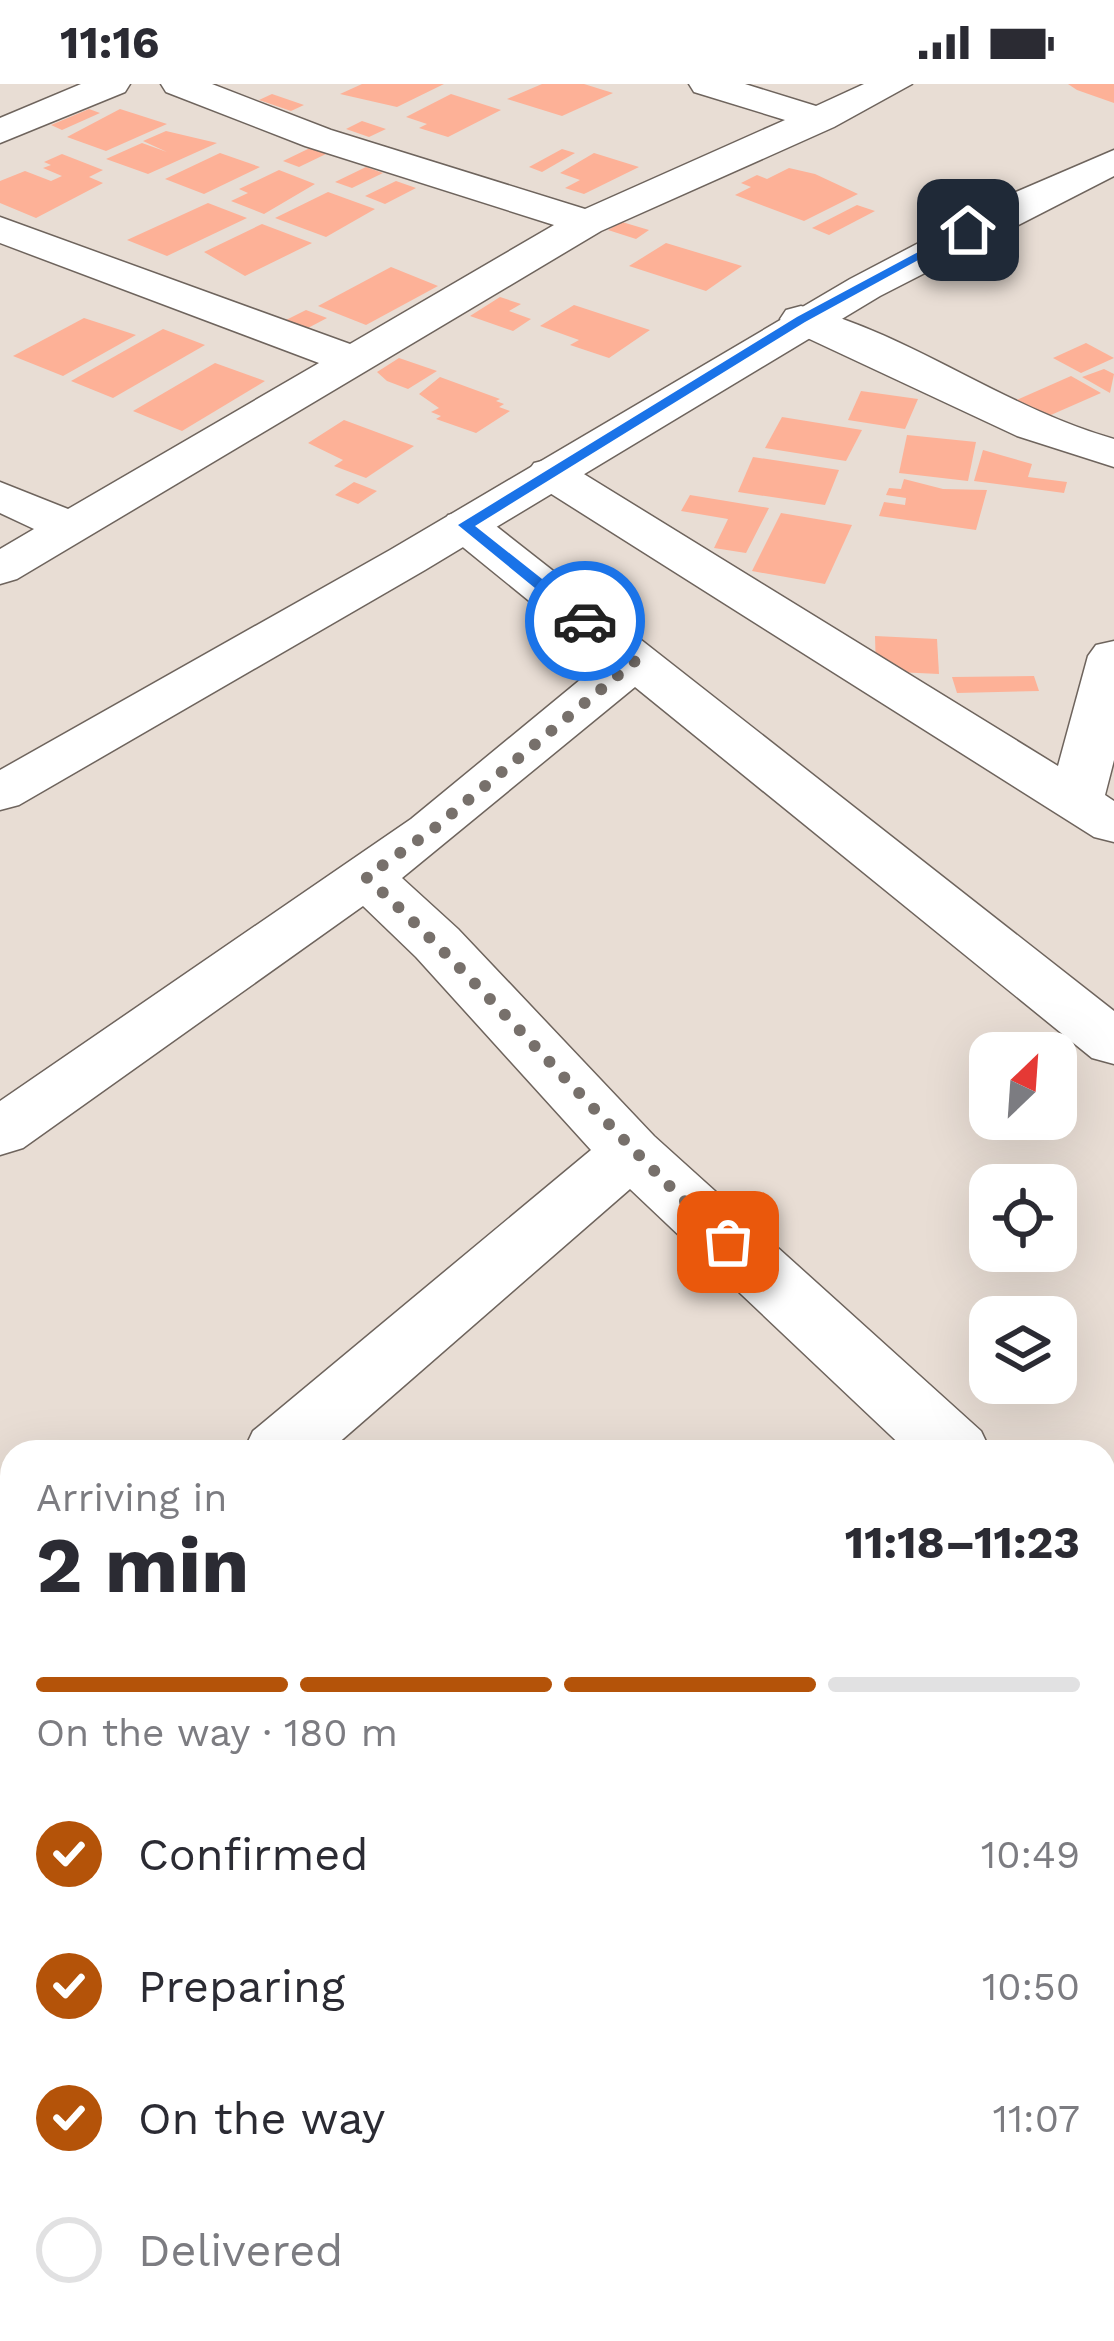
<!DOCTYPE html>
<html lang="en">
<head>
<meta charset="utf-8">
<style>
	body { margin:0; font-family:"Work Sans",sans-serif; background:#f2f2f3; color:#2b2b33; height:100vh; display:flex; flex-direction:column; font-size:45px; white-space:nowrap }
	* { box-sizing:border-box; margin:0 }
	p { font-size:39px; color:#7c7c81 }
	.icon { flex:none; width:66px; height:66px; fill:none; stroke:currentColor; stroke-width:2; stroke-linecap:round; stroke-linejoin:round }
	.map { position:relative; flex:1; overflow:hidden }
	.side { position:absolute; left:0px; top:1356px; width:1116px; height:903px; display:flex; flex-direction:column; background:#fff; border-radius:36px 36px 0 0; box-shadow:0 12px 48px #0002 }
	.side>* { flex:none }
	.needle { width:78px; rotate:25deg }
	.buttons { position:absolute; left:969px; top:948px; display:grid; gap:24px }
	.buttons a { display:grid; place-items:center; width:108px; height:108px; border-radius:24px; background:#fff; box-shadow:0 12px 48px #0002; font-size:60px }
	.pin { position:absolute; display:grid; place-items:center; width:102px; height:102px; color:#fff; margin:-51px; border-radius:24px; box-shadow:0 6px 18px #0006 }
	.courier { position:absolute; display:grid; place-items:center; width:120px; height:120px; margin:-60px; border:9px solid #1a73e8; border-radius:50%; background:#fff; color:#222; box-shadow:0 3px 15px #0007 }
	.summary em { font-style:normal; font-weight:700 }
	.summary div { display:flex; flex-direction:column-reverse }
	.summary { display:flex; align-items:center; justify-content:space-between; height:204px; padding:0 36px }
	h1 { font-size:78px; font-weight:700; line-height:90px }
	.bar { display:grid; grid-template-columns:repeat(4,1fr); gap:18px 12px; align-content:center; height:144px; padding:0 36px }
	.bar i { height:15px; border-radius:9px; background:#e1e1e2 }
	.bar .on { background:#b45309 }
	.bar p { grid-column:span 4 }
	ol { padding:0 36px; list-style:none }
	li { display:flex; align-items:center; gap:36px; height:132px }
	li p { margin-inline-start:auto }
	li .icon { padding:12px; border-radius:50%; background:#b45309; color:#fff; stroke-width:4 }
	li:last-child { color:#7c7c81 }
	li i { width:66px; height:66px; border:6px solid #e1e1e2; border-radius:50% }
	.status { display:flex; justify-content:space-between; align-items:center; height:84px; padding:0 60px; background:#fff; direction:ltr }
	.status svg { height:33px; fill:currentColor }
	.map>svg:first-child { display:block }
</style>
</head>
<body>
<div class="status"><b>11:16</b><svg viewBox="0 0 49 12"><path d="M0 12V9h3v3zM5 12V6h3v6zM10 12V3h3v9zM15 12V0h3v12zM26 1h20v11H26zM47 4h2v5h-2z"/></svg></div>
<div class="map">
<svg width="1114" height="2257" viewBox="0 0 1114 2257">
	<rect width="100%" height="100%" fill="#e8ddd4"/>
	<g fill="#fdb197">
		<polygon points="362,0 444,0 397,23 340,10"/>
		<polygon points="542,0 584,0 613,9 562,32 507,15"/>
		<polygon points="1068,0 1114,0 1114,19 1077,6"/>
		<polygon points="272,10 304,21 291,27 259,16"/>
		<polygon points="451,10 501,26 448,53 419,44 427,40 406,33"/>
		<polygon points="89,25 100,29 62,46 51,41"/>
		<polygon points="120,25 167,40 106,67 67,53"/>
		<polygon points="362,37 386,45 369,53 346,45"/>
		<polygon points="166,47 217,59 148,90 106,75 142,59 167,68 143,57"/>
		<polygon points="310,64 326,70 299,83 283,77"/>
		<polygon points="562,65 575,69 542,88 529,83"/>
		<polygon points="220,69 260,83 204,110 165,95"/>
		<polygon points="594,69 639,83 584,110 565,104 580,96 560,89"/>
		<polygon points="62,70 103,86 89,93 103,99 36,134 0,119 0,97 25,87 51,97 62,92 43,84 51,81 44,78"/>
		<polygon points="366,83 383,89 352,104 335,98"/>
		<polygon points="789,84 815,90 858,110 804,137 735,111 751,103 741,99 757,91 767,95"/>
		<polygon points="279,86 315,100 264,130 231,117 248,109 239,105"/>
		<polygon points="396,97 416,104 385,120 365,112"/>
		<polygon points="328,108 375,125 326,153 275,134"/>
		<polygon points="208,119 247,134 167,172 127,156"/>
		<polygon points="857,121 875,127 829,151 812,144"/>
		<polygon points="622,138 649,146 636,155 608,146"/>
		<polygon points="262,140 312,159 245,192 204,168"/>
		<polygon points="666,159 742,182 706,207 629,182"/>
		<polygon points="391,183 438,202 366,241 318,222"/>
		<polygon points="500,213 521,220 509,227 531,235 513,247 470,232"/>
		<polygon points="574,221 650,246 609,274 570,261 579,256 540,242"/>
		<polygon points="306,226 327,234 308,244 286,236"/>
		<polygon points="84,234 136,251 63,292 13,272"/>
		<polygon points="163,245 205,261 113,314 71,297"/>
		<polygon points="1086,259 1114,274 1081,289 1053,274"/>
		<polygon points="399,274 437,287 408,305 387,297 377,288"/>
		<polygon points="215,279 265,297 182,347 133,327"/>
		<polygon points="1104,285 1114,290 1110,309 1082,293"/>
		<polygon points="1071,292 1101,309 1044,334 1005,321"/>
		<polygon points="440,293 500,315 496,317 504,320 499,323 510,327 476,349 436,335 441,332 431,328 439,324 419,310"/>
		<polygon points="861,307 918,315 905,345 848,336"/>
		<polygon points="782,333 862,346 846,377 765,364"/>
		<polygon points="344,336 414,362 366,394 334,382 343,376 308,359"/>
		<polygon points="907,351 976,358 968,397 899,389"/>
		<polygon points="983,366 1032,380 1028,393 1067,398 1064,409 974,397"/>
		<polygon points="753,373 839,386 825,421 738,408"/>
		<polygon points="904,395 943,405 987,406 976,446 879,432 884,418 905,421 906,414 886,411 889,404 901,405"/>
		<polygon points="354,398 377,407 358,420 335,411"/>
		<polygon points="690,411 769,424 746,469 714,464 728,435 681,427"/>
		<polygon points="781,429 852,441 825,500 752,487"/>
		<polygon points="593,484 628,505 605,516 570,495"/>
		<polygon points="875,552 937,555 939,590 876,587"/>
		<polygon points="1034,592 1039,607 957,609 952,593"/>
	</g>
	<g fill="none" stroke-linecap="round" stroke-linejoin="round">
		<g stroke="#6e645d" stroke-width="3">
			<g id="street">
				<polygon points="81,0 130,0 125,8 0,59 0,34"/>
				<polygon points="161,0 212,0 331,46 585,125 785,36 694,8 689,0 745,0 816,22 864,0 912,0 834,43 601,147 17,495 0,500 0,465 34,445 0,429 0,398 68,425 319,279 0,159 0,133 350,260 554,141 305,62 166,8"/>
				<path d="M 801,222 C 911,250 1004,324 1114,355 L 1114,383 L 1017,352 L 786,244 L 780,235 L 786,226 Z"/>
				<polygon points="550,375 566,379 1058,682 1088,572 1096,561 1114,557 1114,676 1105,711 1114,717 1114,758 1094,753 534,399 527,389 534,379"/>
				<polygon points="465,427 482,431 1114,927 1114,980 1092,974 635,603 402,794 458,845 654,1052 981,1347 991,1368 908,1368 630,1105 328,1368 243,1368 253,1347 591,1066 416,873 363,822 23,1064 0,1071 0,1017 411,735 603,577 448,451 441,441 448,431"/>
				<polygon points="1104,1475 1114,1478 1114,1548 1104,1545"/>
				<polygon points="12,1586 12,1664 0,1668 0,1591"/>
				<polygon points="1114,1880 1114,1975 1104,1979 1104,1884"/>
				<polygon points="847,2247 945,2247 941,2257 843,2257"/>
			</g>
		</g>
		<g stroke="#6e645d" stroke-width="3">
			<polygon id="secondary" points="1114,66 1114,92 880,212 425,486 19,721 0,726 0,686 390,466 850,195 1016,108"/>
		</g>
		<use href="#street" fill="#fff" fill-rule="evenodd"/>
		<use href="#secondary" fill="#fff" fill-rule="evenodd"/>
	</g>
	<polygon fill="#1a73e8" points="963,144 973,146 805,238 475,442 590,533 590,540 579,540 458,441 797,233"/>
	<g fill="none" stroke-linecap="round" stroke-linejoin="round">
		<path stroke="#77706b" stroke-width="12" stroke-dasharray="0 21.6" d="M 585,537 L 635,577 L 431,747 L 366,793 C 493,909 602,1042 728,1158"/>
	</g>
</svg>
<div class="buttons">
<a><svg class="needle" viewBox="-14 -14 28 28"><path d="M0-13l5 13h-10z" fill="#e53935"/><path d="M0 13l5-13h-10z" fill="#7c7c81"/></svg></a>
<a><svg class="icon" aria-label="locate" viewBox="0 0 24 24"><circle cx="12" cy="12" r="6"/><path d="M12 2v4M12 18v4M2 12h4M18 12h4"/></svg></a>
<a><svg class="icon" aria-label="layers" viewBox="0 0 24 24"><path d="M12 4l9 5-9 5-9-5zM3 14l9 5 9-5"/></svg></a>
</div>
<div class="pin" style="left:728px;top:1158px;background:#ea580c"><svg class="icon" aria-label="bag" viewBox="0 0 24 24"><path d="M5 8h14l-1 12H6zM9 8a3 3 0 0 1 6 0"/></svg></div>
<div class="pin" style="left:968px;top:146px;background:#1f2937"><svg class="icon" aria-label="home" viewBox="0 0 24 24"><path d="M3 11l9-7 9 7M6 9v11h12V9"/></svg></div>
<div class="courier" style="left:585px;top:537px"><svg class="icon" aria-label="car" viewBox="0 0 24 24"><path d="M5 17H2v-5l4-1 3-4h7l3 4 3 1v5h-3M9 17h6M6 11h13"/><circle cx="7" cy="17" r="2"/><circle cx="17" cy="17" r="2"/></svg></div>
<section class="side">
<div class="summary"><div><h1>2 min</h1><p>Arriving in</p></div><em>11:18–11:23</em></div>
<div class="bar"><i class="on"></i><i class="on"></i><i class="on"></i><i></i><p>On the way · 180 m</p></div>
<ol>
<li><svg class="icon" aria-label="check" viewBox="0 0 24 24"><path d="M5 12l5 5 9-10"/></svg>Confirmed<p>10:49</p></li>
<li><svg class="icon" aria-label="check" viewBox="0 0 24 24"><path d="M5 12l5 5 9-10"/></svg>Preparing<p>10:50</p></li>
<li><svg class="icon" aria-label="check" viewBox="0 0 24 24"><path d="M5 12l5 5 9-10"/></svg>On the way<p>11:07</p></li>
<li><i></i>Delivered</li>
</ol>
</section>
</div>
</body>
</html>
